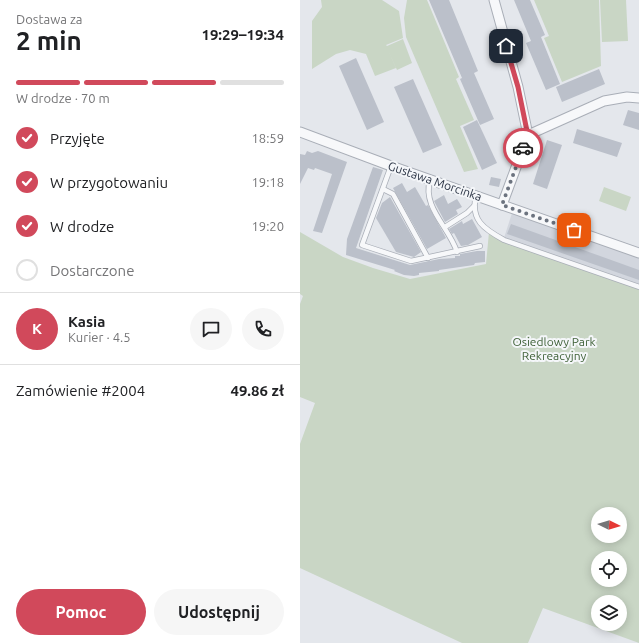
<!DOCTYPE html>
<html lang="pl">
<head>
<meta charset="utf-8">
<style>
	body { margin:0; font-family:Ubuntu,sans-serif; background:#f6f6f6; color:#202124; height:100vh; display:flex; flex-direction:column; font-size:15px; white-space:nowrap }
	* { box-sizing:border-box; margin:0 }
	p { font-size:13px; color:#757577 }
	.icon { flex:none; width:22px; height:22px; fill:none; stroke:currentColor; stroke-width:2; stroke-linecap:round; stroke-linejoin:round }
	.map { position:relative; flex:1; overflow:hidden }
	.details { display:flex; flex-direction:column; background:#fff; width:300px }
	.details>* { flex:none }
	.needle { width:26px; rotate:95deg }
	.controls { position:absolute; left:291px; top:507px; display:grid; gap:8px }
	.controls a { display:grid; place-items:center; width:36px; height:36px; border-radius:50%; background:#fff; box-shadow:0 2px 10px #0003; font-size:20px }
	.pin { position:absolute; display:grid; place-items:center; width:34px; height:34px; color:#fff; margin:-17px; border-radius:8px; box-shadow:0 2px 6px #0006 }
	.courier { position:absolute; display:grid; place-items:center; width:40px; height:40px; margin:-20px; border:3px solid #d1495b; border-radius:50%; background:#fff; color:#222; box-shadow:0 1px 5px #0007 }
	.headline em { font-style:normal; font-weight:700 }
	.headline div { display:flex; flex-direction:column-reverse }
	.headline { display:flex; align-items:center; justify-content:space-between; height:68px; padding:0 16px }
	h1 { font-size:26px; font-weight:700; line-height:30px }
	.bar { display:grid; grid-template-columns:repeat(4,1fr); gap:6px 4px; align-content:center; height:48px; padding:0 16px }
	.bar i { height:5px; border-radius:3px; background:#e0e0e0 }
	.bar .on { background:#d1495b }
	.bar p { grid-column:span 4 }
	.line { display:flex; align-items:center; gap:10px; padding:0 16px; border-top:1px solid #e0e0e0 }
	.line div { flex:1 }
	.round { display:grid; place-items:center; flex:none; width:42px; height:42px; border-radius:21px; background:#f6f6f6 }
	ol { padding:0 16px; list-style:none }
	li { display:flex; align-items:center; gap:12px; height:44px }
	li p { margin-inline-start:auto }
	li .icon { padding:4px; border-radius:50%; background:#d1495b; color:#fff; stroke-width:4 }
	li:last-child { color:#757577 }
	li i { width:22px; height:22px; border:2px solid #e0e0e0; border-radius:50% }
	.button { display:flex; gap:8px; margin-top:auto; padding:8px 16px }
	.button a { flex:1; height:46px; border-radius:24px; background:#d1495b; color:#fff; font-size:16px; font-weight:700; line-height:46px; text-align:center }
	.button a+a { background:#f6f6f6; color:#202124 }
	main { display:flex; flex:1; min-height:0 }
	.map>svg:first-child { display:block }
</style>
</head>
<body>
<main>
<section class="details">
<div class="headline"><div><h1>2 min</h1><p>Dostawa za</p></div><em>19:29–19:34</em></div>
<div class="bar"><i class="on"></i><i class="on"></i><i class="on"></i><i></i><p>W drodze · 70 m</p></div>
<ol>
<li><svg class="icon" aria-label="check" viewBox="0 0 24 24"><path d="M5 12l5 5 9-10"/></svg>Przyjęte<p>18:59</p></li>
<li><svg class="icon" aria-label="check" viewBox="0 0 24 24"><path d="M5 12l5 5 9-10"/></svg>W przygotowaniu<p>19:18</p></li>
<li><svg class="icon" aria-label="check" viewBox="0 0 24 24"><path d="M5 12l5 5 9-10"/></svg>W drodze<p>19:20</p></li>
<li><i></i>Dostarczone</li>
</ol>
<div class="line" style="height:72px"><b class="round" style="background:#d1495b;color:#fff">K</b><div><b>Kasia</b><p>Kurier · 4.5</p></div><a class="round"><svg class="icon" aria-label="chat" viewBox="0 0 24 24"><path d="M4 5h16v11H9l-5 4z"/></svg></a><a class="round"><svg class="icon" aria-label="phone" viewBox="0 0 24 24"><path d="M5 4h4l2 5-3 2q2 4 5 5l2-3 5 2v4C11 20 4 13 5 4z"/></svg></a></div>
<div class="line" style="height:52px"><div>Zamówienie #2004</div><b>49.86 zł</b></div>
<div class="button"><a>Pomoc</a><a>Udostępnij</a></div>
</section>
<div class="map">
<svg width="339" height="643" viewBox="0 0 339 643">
	<rect width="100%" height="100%" fill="#e4e7ec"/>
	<polygon fill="#d2d6de" points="212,213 339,258 339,285 204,238"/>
	<g fill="#c9d6c5" fill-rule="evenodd">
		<polygon points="21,0 82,0 99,11 103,38 86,45 87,46 103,39 112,63 97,70 87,48 96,68 75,76 66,54 50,50 36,54 12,69 12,21 22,7"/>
		<polygon points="107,0 127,0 159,77 156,79 174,120 160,126 178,169 164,172 106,37 104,18"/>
		<polygon points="234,0 299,0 301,66 262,82 244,38 249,36"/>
		<polygon points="300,0 326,0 328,41 302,42"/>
		<polygon points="304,187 331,197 326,211 299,201"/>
		<path d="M 0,232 L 43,257 L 73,268 L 110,279 L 186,264 L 189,232 L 204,240 L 339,287 L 339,643 L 243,608 L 228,643 L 162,643 L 0,568 L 0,444 L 15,403 L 0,397 L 0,304 L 3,296 L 0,294 ZM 298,514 L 320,514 L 320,536 L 298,536 ZM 298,558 L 320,558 L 320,580 L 298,580 ZM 298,602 L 320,602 L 320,624 L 298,624 Z"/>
	</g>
	<g fill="#bbc0ca">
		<polygon points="129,0 149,0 178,71 174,73 194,119 180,125 160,79 162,78"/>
		<polygon points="214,0 230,0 245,35 241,37 260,84 246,90 226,43 231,41"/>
		<polygon points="56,58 84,122 67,130 39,66"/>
		<polygon points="299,69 305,84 262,102 256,87"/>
		<polygon points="113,79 142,145 123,153 94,87"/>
		<polygon points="328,110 339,113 339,130 323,125"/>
		<polygon points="177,120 197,163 182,170 163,127"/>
		<polygon points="277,129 322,143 317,157 273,143"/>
		<polygon points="247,140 262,145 247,189 233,184"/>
		<polygon points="7,151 12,153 18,151 47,162 22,233 13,231 32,174 15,168 14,170 8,168 0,184 0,154 5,155"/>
		<polygon points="73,167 83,170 56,248 110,265 139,259 155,258 155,256 160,256 160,254 177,251 185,251 185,262 175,263 174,265 139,270 139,271 119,273 119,275 114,276 104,275 94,271 95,270 46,255 47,239"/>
		<polygon points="191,177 201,179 199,187 189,185"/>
		<polygon points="102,183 107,192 115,187 126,206 128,205 146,238 127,249 93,188"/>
		<polygon points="144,195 148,204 157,199 162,207 156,210 158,214 145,222 134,201"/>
		<polygon points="90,197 121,252 114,257 96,252 76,218 82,203"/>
		<polygon points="172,219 182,237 168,245 161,246 154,233 152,234 149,229 162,221 163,224"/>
		<polygon points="211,224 339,270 339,280 207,234"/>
	</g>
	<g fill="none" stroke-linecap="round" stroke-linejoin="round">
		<g stroke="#a9aeb7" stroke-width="6">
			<g id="lane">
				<polyline points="91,166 62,245 111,261 180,246"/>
				<path d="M 130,180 C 122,207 149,227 157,252"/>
				<polyline points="83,189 93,194 128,258"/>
				<path d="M 176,195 C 170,220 184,229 204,240 L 339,287"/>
				<polyline points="145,227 167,213 174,206"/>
			</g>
		</g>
		<g stroke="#a9aeb7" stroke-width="11">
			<g id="street">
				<polyline points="194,0 218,87 228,135"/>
				<polyline points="0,132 91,166 339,253"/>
				<polyline points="228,135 304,101 327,97 339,98"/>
				<polyline points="202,205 228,135"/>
			</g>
		</g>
		<use href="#lane" stroke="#f7f8fa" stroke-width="4.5"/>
		<use href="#street" stroke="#f7f8fa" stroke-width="9"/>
	</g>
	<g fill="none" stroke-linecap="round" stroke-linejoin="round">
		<polyline stroke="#6c737f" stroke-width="4" stroke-dasharray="0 7.2" points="223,148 202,205 274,230"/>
		<polyline stroke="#d1495b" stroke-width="5" points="206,46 218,87 228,136 223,148"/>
	</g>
	<g text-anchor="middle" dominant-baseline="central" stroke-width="4" stroke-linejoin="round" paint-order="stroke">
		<g font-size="12" fill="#2b3445" stroke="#f4f6f9">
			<text transform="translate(135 181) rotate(19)">Gustawa Morcinka</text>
		</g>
		<g font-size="12" fill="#3f6138" stroke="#f4f6f9">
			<text x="254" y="341">Osiedlowy Park<tspan x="254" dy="14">Rekreacyjny</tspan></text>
		</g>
	</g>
</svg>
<div class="controls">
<a><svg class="needle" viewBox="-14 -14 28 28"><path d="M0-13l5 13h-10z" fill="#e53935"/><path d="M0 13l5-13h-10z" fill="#757577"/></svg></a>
<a><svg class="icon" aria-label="locate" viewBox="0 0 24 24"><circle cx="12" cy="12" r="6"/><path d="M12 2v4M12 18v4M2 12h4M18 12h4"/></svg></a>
<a><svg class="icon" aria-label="layers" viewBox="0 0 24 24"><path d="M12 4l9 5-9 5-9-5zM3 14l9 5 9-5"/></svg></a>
</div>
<div class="pin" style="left:274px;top:230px;background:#ea580c"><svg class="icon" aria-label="bag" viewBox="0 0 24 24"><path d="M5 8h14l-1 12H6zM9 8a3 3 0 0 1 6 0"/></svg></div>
<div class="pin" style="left:206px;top:46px;background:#1f2937"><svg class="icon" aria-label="home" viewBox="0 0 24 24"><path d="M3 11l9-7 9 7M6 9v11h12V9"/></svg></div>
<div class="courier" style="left:223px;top:148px"><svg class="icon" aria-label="car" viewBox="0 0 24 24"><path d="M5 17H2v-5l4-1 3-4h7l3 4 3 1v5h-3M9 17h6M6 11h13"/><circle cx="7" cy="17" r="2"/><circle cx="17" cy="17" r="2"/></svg></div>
</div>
</main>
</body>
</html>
